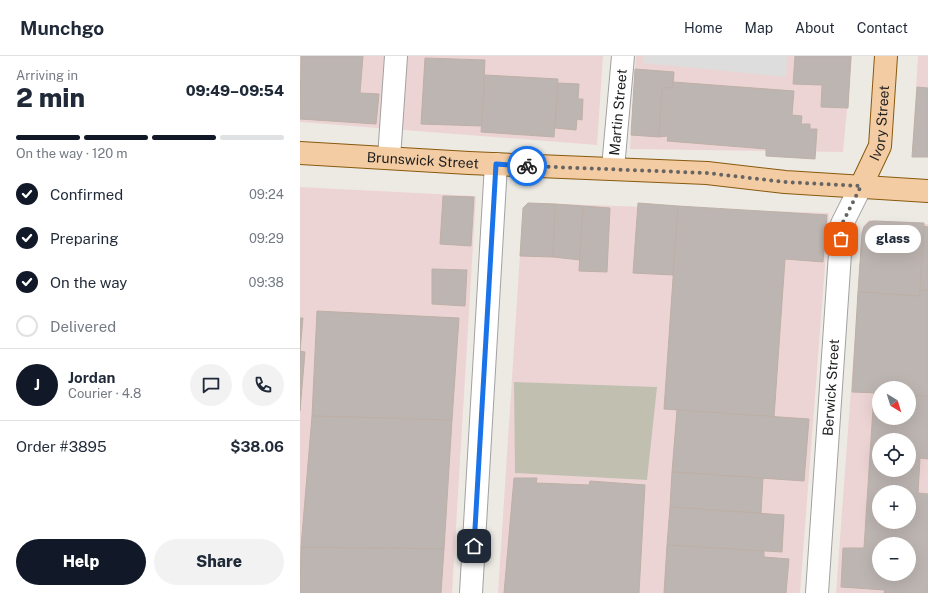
<!DOCTYPE html>
<html lang="en">
<head>
<meta charset="utf-8">
<style>
	body { margin:0; font-family:"Public Sans",sans-serif; background:#f2f2f3; color:#1f2937; height:100vh; display:flex; flex-direction:column; font-size:15px; white-space:nowrap }
	* { box-sizing:border-box; margin:0 }
	p { font-size:13px; color:#747a83 }
	.icon { flex:none; width:22px; height:22px; fill:none; stroke:currentColor; stroke-width:2; stroke-linecap:round; stroke-linejoin:round }
	.map { position:relative; flex:1; overflow:hidden }
	.sheet { display:flex; flex-direction:column; background:#fff; width:300px }
	.sheet>* { flex:none }
	.needle { width:26px; rotate:142deg }
	.fabs { position:absolute; left:572px; top:325px; display:grid; gap:8px }
	.fabs a { display:grid; place-items:center; width:44px; height:44px; border-radius:50%; background:#fff; box-shadow:0 4px 16px #0002; font-size:20px }
	.pin { position:absolute; display:grid; place-items:center; width:34px; height:34px; color:#fff; margin:-17px; border-radius:8px; box-shadow:0 2px 6px #0006 }
	.courier { position:absolute; display:grid; place-items:center; width:40px; height:40px; margin:-20px; border:3px solid #1a73e8; border-radius:50%; background:#fff; color:#222; box-shadow:0 1px 5px #0007 }
	.bubble { position:absolute; height:28px; border-radius:14px; background:#fff; box-shadow:0 4px 16px #0002; font-size:13px; font-weight:800; line-height:28px; text-align:center }
	.summary em { font-style:normal; font-weight:800 }
	.summary div { display:flex; flex-direction:column-reverse }
	.summary { display:flex; align-items:center; justify-content:space-between; height:68px; padding:0 16px }
	h1 { font-size:26px; font-weight:800; line-height:30px }
	.bar { display:grid; grid-template-columns:repeat(4,1fr); gap:6px 4px; align-content:center; height:48px; padding:0 16px }
	.bar i { height:5px; border-radius:3px; background:#e0e1e3 }
	.bar .selected { background:#111827 }
	.bar p { grid-column:span 4 }
	.line { display:flex; align-items:center; gap:10px; padding:0 16px; border-top:1px solid #e0e1e3 }
	.line div { flex:1 }
	.round { display:grid; place-items:center; flex:none; width:42px; height:42px; border-radius:21px; background:#f2f2f3 }
	ol { padding:0 16px; list-style:none }
	li { display:flex; align-items:center; gap:12px; height:44px }
	li p { margin-inline-start:auto }
	li .icon { padding:4px; border-radius:50%; background:#111827; color:#fff; stroke-width:4 }
	li:last-child { color:#747a83 }
	li i { width:22px; height:22px; border:2px solid #e0e1e3; border-radius:50% }
	.cta { display:flex; gap:8px; margin-top:auto; padding:8px 16px }
	.cta a { flex:1; height:46px; border-radius:24px; background:#111827; color:#fff; font-size:16px; font-weight:800; line-height:46px; text-align:center }
	.cta a+a { background:#f2f2f3; color:#1f2937 }
	header { display:flex; align-items:center; gap:24px; box-sizing:border-box; height:56px; padding:0 20px; background:#fff; border-bottom:1px solid #e0e1e3 }
	header strong { font-size:19px }
	nav { display:flex; gap:22px; margin-inline-start:auto; font-size:14px }
	main { display:flex; flex:1; min-height:0 }
	.map>svg:first-child { display:block }
</style>
</head>
<body>
<header>
<strong>Munchgo</strong>
<nav><a>Home</a><a>Map</a><a>About</a><a>Contact</a></nav>
</header>
<main>
<section class="sheet">
<div class="summary"><div><h1>2 min</h1><p>Arriving in</p></div><em>09:49–09:54</em></div>
<div class="bar"><i class="selected"></i><i class="selected"></i><i class="selected"></i><i></i><p>On the way · 120 m</p></div>
<ol>
<li><svg class="icon" aria-label="check" viewBox="0 0 24 24"><path d="M5 12l5 5 9-10"/></svg>Confirmed<p>09:24</p></li>
<li><svg class="icon" aria-label="check" viewBox="0 0 24 24"><path d="M5 12l5 5 9-10"/></svg>Preparing<p>09:29</p></li>
<li><svg class="icon" aria-label="check" viewBox="0 0 24 24"><path d="M5 12l5 5 9-10"/></svg>On the way<p>09:38</p></li>
<li><i></i>Delivered</li>
</ol>
<div class="line" style="height:72px"><b class="round" style="background:#111827;color:#fff">J</b><div><b>Jordan</b><p>Courier · 4.8</p></div><a class="round"><svg class="icon" aria-label="chat" viewBox="0 0 24 24"><path d="M4 5h16v11H9l-5 4z"/></svg></a><a class="round"><svg class="icon" aria-label="phone" viewBox="0 0 24 24"><path d="M5 4h4l2 5-3 2q2 4 5 5l2-3 5 2v4C11 20 4 13 5 4z"/></svg></a></div>
<div class="line" style="height:52px"><div>Order #3895</div><b>$38.06</b></div>
<div class="cta"><a>Help</a><a>Share</a></div>
</section>
<div class="map">
<svg width="628" height="537" viewBox="0 0 628 537">
	<rect width="100%" height="100%" fill="#edeae4"/>
	<g fill="#edd4d4" fill-rule="evenodd">
		<polygon points="0,0 303,0 297,89 0,66"/>
		<polygon points="336,0 552,0 543,96 330,93"/>
		<polygon points="618,0 628,0 628,101 612,101"/>
		<polygon points="0,131 176,140 152,537 0,537"/>
		<polygon points="228,147 529,157 500,537 198,537 223,152"/>
		<path d="M 569,164 L 628,168 L 628,537 L 536,537 L 563,170 ZM 579,332 L 609,332 L 609,362 L 579,362 ZM 579,384 L 609,384 L 609,414 L 579,414 ZM 579,436 L 609,436 L 609,466 L 579,466 ZM 579,488 L 609,488 L 609,518 L 579,518 Z"/>
	</g>
	<polygon fill="#c1c0b0" points="214,326 357,331 347,424 215,417"/>
	<polygon fill="#ddd" points="343,0 487,0 486,21 343,7"/>
	<g fill="#bdb5b1" stroke="#bdb0a7" fill-rule="evenodd">
		<polygon points="1,0 63,0 60,37 79,38 76,68 0,63"/>
		<polygon points="495,0 551,0 548,52 521,51 522,29 493,28"/>
		<polygon points="125,2 185,4 182,70 121,68"/>
		<polygon points="335,13 374,16 373,32 362,32 359,81 331,79"/>
		<polygon points="185,19 258,23 254,81 181,76"/>
		<polygon points="373,26 494,35 492,59 502,60 501,68 510,68 510,73 517,73 515,103 466,100 466,93 367,85 368,80 359,81 362,32 373,32"/>
		<polygon points="258,27 279,28 278,43 283,43 282,64 277,63 276,74 255,72"/>
		<polygon points="617,31 628,32 628,101 612,101"/>
		<polygon points="143,140 174,141 171,190 140,188"/>
		<polygon points="228,147 255,148 253,201 220,200 223,152"/>
		<polygon points="338,147 378,150 373,219 333,217"/>
		<polygon points="255,148 283,150 280,204 253,201"/>
		<polygon points="283,150 310,152 307,216 279,215"/>
		<polygon points="378,150 527,159 523,206 485,203 474,361 364,353"/>
		<polygon points="574,165 624,167 620,240 558,236 562,177 564,171 569,166"/>
		<polygon points="624,170 628,171 628,234 620,234"/>
		<polygon points="132,213 167,214 165,250 132,248"/>
		<polygon points="620,234 628,234 628,340 609,339 609,332 579,332 579,337 552,336 558,236 620,240"/>
		<polygon points="17,255 159,262 152,364 12,360"/>
		<polygon points="0,262 3,262 0,295 5,296 0,355"/>
		<path d="M 574,337 L 579,337 L 579,362 L 609,362 L 609,339 L 628,340 L 628,403 L 620,402 L 618,437 L 628,438 L 628,537 L 584,537 L 585,534 L 541,531 L 543,492 L 564,492 ZM 579,384 L 609,384 L 609,414 L 579,414 ZM 579,436 L 609,436 L 609,466 L 579,466 ZM 579,488 L 609,488 L 609,518 L 579,518 Z"/>
		<polygon points="377,354 509,363 504,425 372,416"/>
		<polygon points="12,360 152,364 144,493 1,491"/>
		<polygon points="372,416 463,422 461,457 370,451"/>
		<polygon points="214,422 237,422 236,427 289,429 290,425 345,429 339,537 204,537"/>
		<polygon points="370,451 484,459 482,496 367,489"/>
		<polygon points="367,489 464,495 464,501 489,503 486,537 364,537"/>
		<polygon points="1,491 144,493 141,537 0,537"/>
	</g>
	<g fill="none" stroke-linecap="round" stroke-linejoin="round">
		<g stroke="#a1a1a1" stroke-width="24">
			<g id="minor">
				<polyline points="89,102 96,0"/>
				<path id="s1" d="M 313,112 L 323,0"/>
				<polyline points="171,537 196,108"/>
				<path id="s2" d="M 517,537 L 542,168 L 561,130"/>
			</g>
		</g>
		<g stroke="#88590d" stroke-width="24">
			<g id="major">
				<path id="s3" d="M 0,97 L 169,107 L 407,117 L 485,126 L 628,135"/>
				<path id="s4" d="M 561,130 L 580,90 L 586,0"/>
			</g>
		</g>
		<use href="#minor" stroke="#fff" stroke-width="22"/>
		<use href="#major" stroke="#f3cca3" stroke-width="22"/>
	</g>
	<g fill="none" stroke-linecap="round" stroke-linejoin="round">
		<polyline stroke="#666563" stroke-width="4" stroke-dasharray="0 7.2" points="227,110 407,117 485,126 561,130 542,168 541,183"/>
		<polyline stroke="#1a73e8" stroke-width="5" points="174,490 196,108 227,110"/>
	</g>
	<g text-anchor="middle" dominant-baseline="central" stroke-width="3.5" stroke-linejoin="round" paint-order="stroke">
		<g font-size="14" fill="#1d1d1d" stroke="#fff">
			<text stroke="none"><textPath href="#s1" startOffset="56">Martin Street</textPath></text>
			<text stroke="none"><textPath href="#s4" startOffset="67">Ivory Street</textPath></text>
			<text stroke="none"><textPath href="#s3" startOffset="123">Brunswick Street</textPath></text>
			<text stroke="none"><textPath href="#s2" startOffset="206">Berwick Street</textPath></text>
		</g>
	</g>
</svg>
<div class="fabs">
<a><svg class="needle" viewBox="-14 -14 28 28"><path d="M0-13l5 13h-10z" fill="#e53935"/><path d="M0 13l5-13h-10z" fill="#747a83"/></svg></a>
<a><svg class="icon" aria-label="locate" viewBox="0 0 24 24"><circle cx="12" cy="12" r="6"/><path d="M12 2v4M12 18v4M2 12h4M18 12h4"/></svg></a>
<a>+</a>
<a>−</a>
</div>
<div class="pin" style="left:541px;top:183px;background:#ea580c"><svg class="icon" aria-label="bag" viewBox="0 0 24 24"><path d="M5 8h14l-1 12H6zM9 8a3 3 0 0 1 6 0"/></svg></div>
<div class="pin" style="left:174px;top:490px;background:#1f2937"><svg class="icon" aria-label="home" viewBox="0 0 24 24"><path d="M3 11l9-7 9 7M6 9v11h12V9"/></svg></div>
<div class="courier" style="left:227px;top:110px"><svg class="icon" aria-label="bike" viewBox="0 0 24 24"><circle cx="6" cy="16" r="4"/><circle cx="18" cy="16" r="4"/><path d="M6 16l4-8h5l3 8M10 8l3 8H6M13 5h3"/></svg></div>
<div class="bubble" style="left:565px;top:169px;width:56px">glass</div>
</div>
</main>
</body>
</html>
